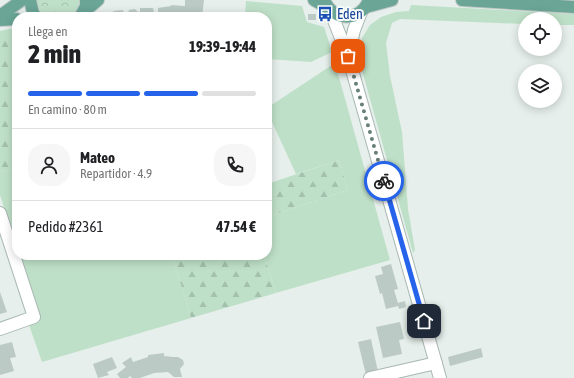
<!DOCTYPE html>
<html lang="es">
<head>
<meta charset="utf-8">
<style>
	body { margin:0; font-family:"Asap Condensed",sans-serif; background:#f6f6f6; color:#202124; height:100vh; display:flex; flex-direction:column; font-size:15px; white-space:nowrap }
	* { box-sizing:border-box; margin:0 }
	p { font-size:13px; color:#757577 }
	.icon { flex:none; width:22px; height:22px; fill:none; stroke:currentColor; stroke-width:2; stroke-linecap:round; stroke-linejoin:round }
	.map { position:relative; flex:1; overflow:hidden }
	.side { position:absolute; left:12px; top:12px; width:260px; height:248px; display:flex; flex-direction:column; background:#fff; border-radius:16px; box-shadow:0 2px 10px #0003 }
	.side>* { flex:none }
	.fabs { position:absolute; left:518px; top:12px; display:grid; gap:8px }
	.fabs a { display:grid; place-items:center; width:44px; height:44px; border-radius:50%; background:#fff; box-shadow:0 2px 10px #0003; font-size:20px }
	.pin { position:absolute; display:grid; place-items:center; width:34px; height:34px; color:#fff; margin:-17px; border-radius:8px; box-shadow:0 2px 6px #0006 }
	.courier { position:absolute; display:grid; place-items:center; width:40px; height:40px; margin:-20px; border:3px solid #2563eb; border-radius:50%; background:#fff; color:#222; box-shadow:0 1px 5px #0007 }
	.summary em { font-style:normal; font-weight:800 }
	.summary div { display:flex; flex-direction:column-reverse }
	.summary { display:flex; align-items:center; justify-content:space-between; height:68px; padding:0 16px }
	h1 { font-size:26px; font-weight:800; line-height:30px }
	.bar { display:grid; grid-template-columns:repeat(4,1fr); gap:6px 4px; align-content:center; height:48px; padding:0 16px }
	.bar i { height:5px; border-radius:3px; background:#e0e0e0 }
	.bar .on { background:#2563eb }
	.bar p { grid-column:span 4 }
	.line { display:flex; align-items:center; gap:10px; padding:0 16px; border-top:1px solid #e0e0e0 }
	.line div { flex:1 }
	.round { display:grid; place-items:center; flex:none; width:42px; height:42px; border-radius:16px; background:#f6f6f6 }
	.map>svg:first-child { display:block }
</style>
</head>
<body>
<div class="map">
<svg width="574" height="378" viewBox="0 0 574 378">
	<defs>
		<pattern id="forest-firs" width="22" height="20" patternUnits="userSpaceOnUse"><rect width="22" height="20" fill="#bfe0c8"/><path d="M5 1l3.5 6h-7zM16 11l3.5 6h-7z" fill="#a4c1ad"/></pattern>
		<pattern id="park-crowns" width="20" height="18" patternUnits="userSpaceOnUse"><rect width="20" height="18" fill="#bfe0c8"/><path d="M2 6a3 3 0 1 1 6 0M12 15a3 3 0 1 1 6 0" fill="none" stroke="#a4c1ad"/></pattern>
	</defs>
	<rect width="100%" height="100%" fill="#e6efeb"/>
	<g fill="#bfe0c8">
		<polygon points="246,1 302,6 307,22 324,27 332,52 311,62 267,59 267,17 245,17"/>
		<polygon points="411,5 574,14 574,25 555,25 555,19 525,19 525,24 400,19 392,23 386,43 390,76 402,132 408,209 415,250 413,253 358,56 362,51 362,38 370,25 381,17 396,12 409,11"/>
		<polygon points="335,63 390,260 276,293 264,255 267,255 267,217 348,190 339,160 296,174 267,111 267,108"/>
		<polygon points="17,167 17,248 0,195 0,172"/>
		<polygon points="19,255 172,255 191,318 42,362 29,325 40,320"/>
	</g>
	<g fill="url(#forest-firs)">
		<polygon points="13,28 17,29 17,167 0,172 0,31"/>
		<polygon points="339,160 348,190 267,217 267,184"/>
		<polygon points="172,255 264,255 276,293 191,318"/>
	</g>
	<polygon fill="url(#park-crowns)" points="36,0 81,0 78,12 73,17 44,17 40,12"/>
	<g fill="#bbcac4">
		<polygon points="185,0 204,0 202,17 114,17 113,11 123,10 124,15 128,14 129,10 135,9 138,12 140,12 140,8 153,8 154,12 158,12 158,8 171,6 171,5 185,6"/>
		<rect x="308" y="14" width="8" height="6"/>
		<polygon points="391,264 398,289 394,290 398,303 405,301 406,307 399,309 398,306 386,309 382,293 380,294 375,276 383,274 381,267"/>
		<polygon points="0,292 7,312 0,314"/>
		<polygon points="400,322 404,339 399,340 402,354 383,358 376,327"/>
		<polygon points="371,339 378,372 366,375 358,342"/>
		<polygon points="12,342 16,357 10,358 14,371 0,375 0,345"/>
		<polygon points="481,348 483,357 450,366 448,357"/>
		<polygon points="164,353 164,356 173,357 178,357 183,360 184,364 180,369 182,377 174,377 168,372 154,373 140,378 132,378 130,376 128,378 120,378 117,374 126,367 122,363 131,357 133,362 148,357 148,355"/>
		<polygon points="112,357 117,368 107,372 109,375 98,378 93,364"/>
	</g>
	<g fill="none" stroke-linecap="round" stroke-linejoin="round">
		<g stroke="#a8b8b2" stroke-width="14">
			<g id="minor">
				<polyline points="330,10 348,56 440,378"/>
				<polyline points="348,56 354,30 361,12"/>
				<polyline points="0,213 34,317 0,329"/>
				<polyline points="370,378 436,363"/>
			</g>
		</g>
		<g stroke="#c2cac8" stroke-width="14">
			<g id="major">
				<polyline points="30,0 33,13 36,17"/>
				<polyline points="314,0 328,8"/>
				<path d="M 324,0 C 333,22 361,22 369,0"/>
				<polyline points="462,0 574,7"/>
				<polyline points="366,7 392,0"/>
				<polyline points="84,12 98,0"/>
				<polyline points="0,16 22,0"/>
				<polyline points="80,17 86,6 86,0"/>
				<polyline points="0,20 17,19"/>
			</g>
		</g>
		<use href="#minor" stroke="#fff" stroke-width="12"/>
		<use href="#major" stroke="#6aa596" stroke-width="12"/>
	</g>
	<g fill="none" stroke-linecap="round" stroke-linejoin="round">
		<polyline stroke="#687f78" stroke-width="4" stroke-dasharray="0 7.2" points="348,56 384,181"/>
		<polyline stroke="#2563eb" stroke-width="5" points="384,181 424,321"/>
	</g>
	<defs>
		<g id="bus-bare" transform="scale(1.2)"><path d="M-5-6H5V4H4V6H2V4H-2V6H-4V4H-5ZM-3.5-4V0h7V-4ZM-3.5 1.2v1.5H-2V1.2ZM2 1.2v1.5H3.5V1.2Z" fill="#1a4fb4" stroke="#f7fbf9" stroke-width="2.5" paint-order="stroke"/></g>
	</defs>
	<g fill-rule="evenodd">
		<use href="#bus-bare" x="325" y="14"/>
	</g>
	<g text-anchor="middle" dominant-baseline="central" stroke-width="4" stroke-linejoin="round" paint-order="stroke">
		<g font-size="14" fill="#164399" stroke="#f7fbf9" text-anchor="start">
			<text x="337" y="14">Eden</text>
		</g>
	</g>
</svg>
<div class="fabs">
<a><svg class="icon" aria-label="locate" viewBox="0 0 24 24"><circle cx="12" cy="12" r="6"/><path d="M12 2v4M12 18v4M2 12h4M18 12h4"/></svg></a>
<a><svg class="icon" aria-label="layers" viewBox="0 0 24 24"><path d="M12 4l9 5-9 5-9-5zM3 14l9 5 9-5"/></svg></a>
</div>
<div class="pin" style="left:348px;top:56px;background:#ea580c"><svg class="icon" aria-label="bag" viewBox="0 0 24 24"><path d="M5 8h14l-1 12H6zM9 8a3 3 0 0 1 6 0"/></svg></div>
<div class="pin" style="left:424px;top:321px;background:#1f2937"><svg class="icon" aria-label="home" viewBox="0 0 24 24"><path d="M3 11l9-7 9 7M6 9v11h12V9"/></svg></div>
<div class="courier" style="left:384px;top:181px"><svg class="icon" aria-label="bike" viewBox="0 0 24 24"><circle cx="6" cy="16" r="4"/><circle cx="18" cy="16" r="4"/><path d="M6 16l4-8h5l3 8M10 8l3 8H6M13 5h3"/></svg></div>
<section class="side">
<div class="summary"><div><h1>2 min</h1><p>Llega en</p></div><em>19:39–19:44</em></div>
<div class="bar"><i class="on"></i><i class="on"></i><i class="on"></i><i></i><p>En camino · 80 m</p></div>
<div class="line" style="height:72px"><a class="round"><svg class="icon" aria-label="person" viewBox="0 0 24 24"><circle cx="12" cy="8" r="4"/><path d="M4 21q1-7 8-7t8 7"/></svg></a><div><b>Mateo</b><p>Repartidor · 4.9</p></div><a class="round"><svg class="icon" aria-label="phone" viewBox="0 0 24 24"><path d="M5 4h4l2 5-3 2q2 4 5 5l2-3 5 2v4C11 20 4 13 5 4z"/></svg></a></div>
<div class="line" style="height:52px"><div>Pedido #2361</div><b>47.54 €</b></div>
</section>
</div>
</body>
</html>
